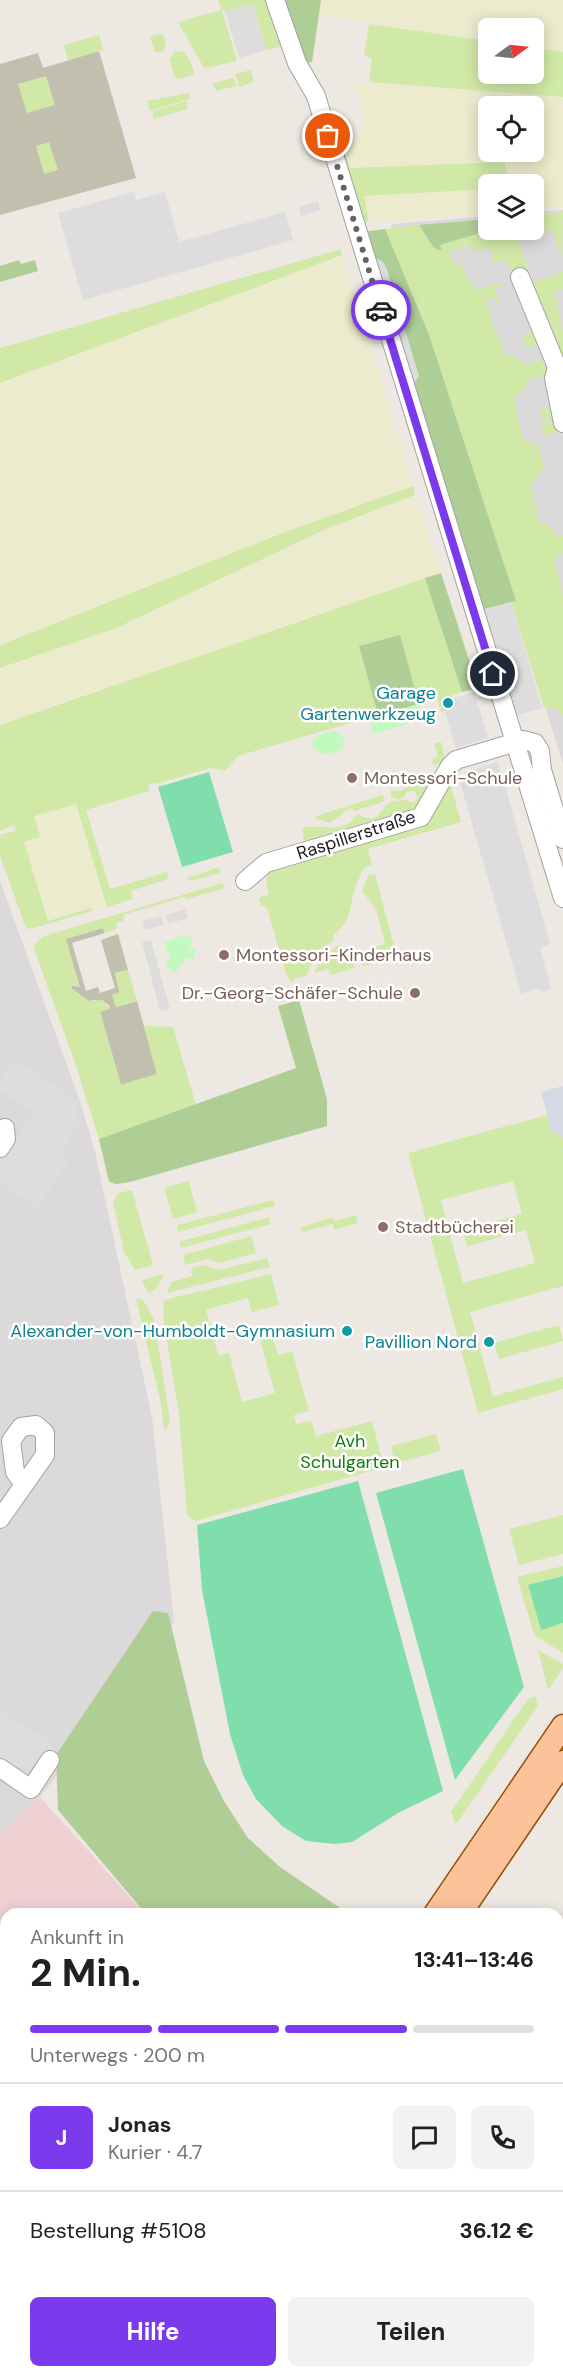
<!DOCTYPE html>
<html lang="de">
<head>
<meta charset="utf-8">
<style>
	body { margin:0; font-family:"DM Sans",sans-serif; background:#f2f2f2; color:#202124; height:100vh; display:flex; flex-direction:column; font-size:22px; white-space:nowrap }
	* { box-sizing:border-box; margin:0 }
	p { font-size:20px; color:#757577 }
	.icon { flex:none; width:33px; height:33px; fill:none; stroke:currentColor; stroke-width:2; stroke-linecap:round; stroke-linejoin:round }
	.map { position:relative; flex:1; overflow:hidden }
	.drawer { position:absolute; left:0px; top:1908px; width:564px; height:470px; display:flex; flex-direction:column; background:#fff; border-radius:18px 18px 0 0; box-shadow:0 3px 15px #0003 }
	.drawer>* { flex:none }
	.needle { width:39px; rotate:75deg }
	.fabs { position:absolute; left:478px; top:18px; display:grid; gap:12px }
	.fabs a { display:grid; place-items:center; width:66px; height:66px; border-radius:9px; background:#fff; box-shadow:0 3px 15px #0003; font-size:30px }
	.pin { position:absolute; display:grid; place-items:center; width:51px; height:51px; color:#fff; margin:-26px; border:3px solid #fff; border-radius:50%; box-shadow:0 2px 6px #0007 }
	.courier { position:absolute; display:grid; place-items:center; width:60px; height:60px; margin:-30px; border:4px solid #7c3aed; border-radius:50%; background:#fff; color:#222; box-shadow:0 2px 8px #0007 }
	.headline em { font-style:normal; font-weight:700 }
	.headline div { display:flex; flex-direction:column-reverse }
	.headline { display:flex; align-items:center; justify-content:space-between; height:102px; padding:0 30px }
	h1 { font-size:39px; font-weight:700; line-height:45px }
	.bar { display:grid; grid-template-columns:repeat(4,1fr); gap:9px 6px; align-content:center; height:72px; padding:0 30px }
	.bar i { height:8px; border-radius:4px; background:#e0e0e0 }
	.bar .current { background:#7c3aed }
	.bar p { grid-column:span 4 }
	.line { display:flex; align-items:center; gap:15px; padding:0 30px; border-top:2px solid #e0e0e0 }
	.line div { flex:1 }
	.round { display:grid; place-items:center; flex:none; width:63px; height:63px; border-radius:9px; background:#f2f2f2 }
	.primary-button { display:flex; gap:12px; margin-top:auto; padding:12px 30px }
	.primary-button a { flex:1; height:69px; border-radius:9px; background:#7c3aed; color:#fff; font-size:24px; font-weight:700; line-height:69px; text-align:center }
	.primary-button a+a { background:#f2f2f2; color:#202124 }
	.map>svg:first-child { display:block }
</style>
</head>
<body>
<div class="map">
<svg width="563" height="2377" viewBox="0 0 563 2377">
	<rect width="100%" height="100%" fill="#eee8e2"/>
	<g fill="#dbd9da">
		<polygon points="563,210 563,764 429,335 388,239 392,224 489,216 489,230 534,230 534,212"/>
		<polygon points="0,881 81,1104 95,1152 152,1417 174,1622 40,1797 0,1836"/>
	</g>
	<polygon fill="#efd1d4" points="40,1797 145,1914 6,1914 6,2333 0,2337 0,1836"/>
	<polygon fill="#e7d4e7" points="72,2372 529,2372 529,2377 65,2377"/>
	<g fill="#c2bfae">
		<polygon points="99,51 136,178 0,215 0,64 38,53 43,68"/>
		<polygon points="103,928 105,933 72,943 86,991 98,987 100,993 115,988 101,940 118,934 128,970 115,973 120,993 113,995 116,1007 137,1001 157,1074 121,1085 100,1012 110,1008 108,1004 95,1000 89,1001 72,989 71,985 79,987 65,939"/>
	</g>
	<g fill="#edebcd" fill-rule="evenodd">
		<polygon points="321,0 563,0 563,52 534,48 534,28 489,28 489,41 318,15"/>
		<path d="M 351,82 L 563,97 L 563,207 L 534,209 L 534,184 L 507,184 L 505,162 L 351,168 L 343,152 L 360,134 L 364,118 L 362,107 ZM 489,106 L 534,106 L 534,152 L 489,152 Z"/>
		<polygon points="489,189 489,213 393,221 369,222 363,196"/>
		<polygon points="342,255 413,486 288,531 0,645 0,383"/>
		<polygon points="415,495 441,573 0,725 0,668 114,629 328,528"/>
		<polygon points="76,803 107,907 92,911 91,908 48,921 24,842 40,837 34,816"/>
	</g>
	<g fill="#d1e9a7" fill-rule="evenodd">
		<polygon points="218,0 270,0 285,45 266,50 253,4 225,12 224,10 222,10 237,61 204,68 178,22 221,10"/>
		<polygon points="369,24 489,41 489,74 534,74 534,48 563,52 563,97 369,82 372,58 364,56"/>
		<polygon points="159,34 164,36 166,44 163,51 155,53 150,36"/>
		<polygon points="99,35 103,50 68,60 64,45"/>
		<polygon points="175,51 185,52 193,68 194,75 178,79 175,77 169,60"/>
		<polygon points="251,70 254,82 239,87 235,74"/>
		<polygon points="46,76 55,105 27,113 18,84"/>
		<polygon points="233,78 237,86 216,91 213,83"/>
		<polygon points="189,93 190,99 150,111 147,101"/>
		<polygon points="187,101 187,109 153,119 153,111"/>
		<polygon points="49,142 58,170 44,174 36,146"/>
		<polygon points="343,152 351,168 505,162 507,184 489,184 489,189 364,196 369,222 361,222 341,161"/>
		<polygon points="563,212 562,261 552,229 519,239 528,270 513,278 506,260 494,263 489,247 473,252 470,245 450,251 455,266 462,264 468,282 472,281 475,290 500,283 501,286 495,288 499,303 497,304 494,298 486,301 493,321 491,322 493,329 496,329 505,356 513,354 515,361 521,359 524,366 543,360 547,375 527,380 528,386 521,388 523,395 514,396 522,438 530,439 532,446 539,444 544,472 537,474 538,480 531,482 534,503 542,502 542,504 535,505 539,523 548,522 549,527 552,527 555,537 563,535 563,553 557,554 558,559 554,561 563,595 563,716 555,708 544,708 511,602 516,601 429,335 385,229 419,225 428,242 442,250 439,245 490,230 534,230 534,215"/>
		<polygon points="341,249 342,255 0,383 0,348"/>
		<polygon points="563,272 563,289 555,291 563,334 563,354 559,352 530,284"/>
		<polygon points="535,331 539,344 526,348 522,336"/>
		<polygon points="553,406 555,418 542,420 540,408"/>
		<polygon points="556,421 558,432 544,435 542,423"/>
		<polygon points="413,486 415,495 328,528 114,629 0,668 0,645 288,531"/>
		<polygon points="425,578 462,692 452,695 452,699 443,701 446,711 441,712 437,699 419,704 399,635 359,647 378,715 238,756 225,771 210,768 157,784 153,783 148,785 150,791 86,810 110,889 167,872 168,879 131,891 133,899 107,907 76,804 34,816 40,837 24,842 48,921 91,908 92,911 30,929 26,928 0,856 0,835 16,831 14,825 0,831 0,725"/>
		<polygon points="441,742 445,758 442,763 433,765 432,759 438,757 434,744"/>
		<path d="M 434,776 L 417,808 L 304,842 L 302,828 C 318,824 334,831 347,824 C 350,823 355,817 358,814 C 379,826 379,809 392,801 L 405,800 L 413,803 L 418,798 L 414,791 L 407,792 L 404,797 L 399,799 L 391,797 L 391,790 L 401,791 L 408,786 L 416,786 L 422,780 Z"/>
		<path d="M 450,782 L 461,822 L 368,849 L 372,865 L 364,868 C 360,876 356,884 354,892 C 348,913 352,920 333,935 L 334,940 L 317,952 L 306,976 L 293,979 L 295,984 L 287,977 L 267,908 L 261,905 L 259,898 L 269,894 L 266,880 L 269,870 L 426,824 Z"/>
		<path d="M 383,795 L 384,801 C 377,806 365,806 356,811 L 350,808 L 330,823 L 317,819 L 316,816 Z"/>
		<polygon points="219,867 220,873 191,881 187,878"/>
		<polygon points="375,874 397,957 363,966 359,952 385,944 376,909 362,891 368,876"/>
		<polygon points="223,883 224,888 187,899 184,897 123,915 124,921 116,923 117,929 105,933 103,928 66,939 80,987 71,985 72,989 89,1001 103,1000 110,1009 100,1012 121,1085 157,1074 144,1026 173,1027 196,1105 99,1139 75,1063 33,946 44,936"/>
		<path d="M 338,945 C 351,948 352,957 355,968 L 331,975 L 328,969 L 314,973 L 322,959 Z"/>
		<polygon points="128,970 137,1001 116,1007 112,995 120,992 115,973"/>
		<path d="M 547,1115 L 552,1133 L 560,1132 L 563,1142 L 563,1286 L 470,1312 L 493,1396 L 563,1377 L 563,1389 L 478,1413 L 408,1153 ZM 513,1181 L 522,1214 L 463,1230 L 467,1246 L 526,1230 L 535,1263 L 463,1283 L 441,1200 Z"/>
		<polygon points="189,1181 197,1212 173,1219 164,1188"/>
		<polygon points="132,1190 153,1265 135,1270 124,1252 113,1202 118,1193"/>
		<polygon points="273,1200 275,1206 178,1232 177,1225"/>
		<polygon points="356,1215 358,1223 334,1230 333,1224 302,1232 300,1228 332,1217 334,1221"/>
		<polygon points="269,1217 271,1224 181,1248 179,1242"/>
		<polygon points="251,1236 256,1253 219,1263 207,1259 185,1265 183,1255"/>
		<polygon points="267,1258 270,1267 167,1293 171,1282 193,1276 191,1268 204,1265 220,1270"/>
		<polygon points="165,1274 154,1291 148,1292 141,1280"/>
		<polygon points="271,1274 279,1305 252,1312 248,1298 206,1310 218,1355 229,1353 242,1402 275,1393 257,1329 269,1326 278,1355 292,1351 309,1411 294,1415 296,1424 311,1421 316,1436 372,1421 384,1467 196,1521 187,1515 179,1414 163,1316 164,1300"/>
		<polygon points="140,1298 143,1300 154,1319 170,1421 166,1430 164,1429 161,1404 136,1299"/>
		<polygon points="559,1325 563,1341 499,1359 494,1343"/>
		<polygon points="436,1434 441,1451 395,1463 391,1446"/>
		<polygon points="563,1515 563,1554 519,1565 509,1529"/>
		<polygon points="563,1566 563,1576 528,1586 541,1629 563,1623 563,1653 536,1636 533,1631 517,1577"/>
		<polygon points="538,1650 563,1664 563,1668 548,1690"/>
		<polygon points="535,1696 538,1706 457,1823 455,1823 451,1812 528,1699"/>
	</g>
	<g fill="#afce96">
		<polygon points="281,0 321,0 312,62 306,63"/>
		<polygon points="488,219 490,230 440,245 442,251 434,248 419,225"/>
		<polygon points="385,229 429,335 516,601 481,610 411,388 401,319 387,270 383,262 371,256 363,232"/>
		<polygon points="19,260 21,264 35,260 38,271 0,282 0,266"/>
		<polygon points="441,573 478,688 462,692 425,578"/>
		<polygon points="400,635 419,704 378,715 359,646"/>
		<polygon points="299,1000 327,1099 327,1126 130,1182 116,1184 109,1182 99,1139 296,1068 278,1006"/>
		<polygon points="153,1611 168,1613 204,1761 224,1801 248,1838 280,1867 349,1914 146,1914 58,1810 56,1755"/>
	</g>
	<g fill="#c2f9be">
		<path d="M 419,704 C 422,723 404,725 390,729 C 383,731 379,735 372,732 L 373,717 Z"/>
		<path d="M 335,731 L 343,736 C 348,754 326,757 315,750 L 312,744 C 316,734 326,732 335,731 Z"/>
		<polygon points="184,935 186,938 192,936 190,947 196,949 194,959 187,958 175,973 165,965 170,958 164,943"/>
	</g>
	<g fill="#7fdeab">
		<polygon points="209,772 233,852 182,867 158,787"/>
		<polygon points="463,1469 524,1687 455,1780 376,1493"/>
		<polygon points="358,1481 443,1791 398,1813 352,1842 335,1844 306,1841 282,1826 256,1799 243,1775 230,1734 202,1590 197,1525"/>
		<polygon points="563,1576 563,1623 541,1630 528,1585"/>
	</g>
	<g fill="#ddd">
		<polygon points="253,4 266,50 239,58 225,12"/>
		<polygon points="133,192 136,200 165,192 179,242 285,212 293,240 83,300 58,213"/>
		<polygon points="318,201 320,210 301,216 299,207"/>
		<polygon points="371,256 383,262 387,270 419,376 411,388"/>
		<polygon points="511,602 542,708 515,716 481,610"/>
		<polygon points="474,692 488,738 456,748 444,707 454,704 452,699"/>
		<polygon points="498,762 550,944 540,948 551,989 540,992 539,988 521,994 460,782 466,780 464,772"/>
		<polygon points="185,909 188,918 168,924 166,915"/>
		<polygon points="161,916 164,925 145,930 142,921"/>
		<polygon points="151,940 170,1009 160,1011 142,942"/>
		<polygon points="14,1059 81,1103 73,1114 81,1120 60,1152 70,1159 37,1208 0,1183 0,1163 33,1113 0,1091 0,1081"/>
		<polygon points="0,1710 53,1744 42,1762 36,1759 29,1770 21,1765 17,1771 0,1760"/>
		<polygon points="0,2038 6,2044 6,2274 0,2267"/>
		<polygon points="364,2372 526,2372 526,2377 367,2377"/>
	</g>
	<polygon fill="#d6d8e4" points="563,1086 563,1142 560,1132 552,1134 541,1092"/>
	<g fill="none" stroke-linecap="round" stroke-linejoin="round">
		<g stroke="#a1a1a1" stroke-width="20">
			<g id="minor">
				<polyline points="275,0 297,63 316,96 563,898"/>
				<polyline points="520,277 557,367 554,378 563,423"/>
				<polyline points="245,881 266,863 421,817 450,766 456,760 523,740 535,743 540,751 542,770 563,839"/>
				<polyline points="0,1148 6,1139 5,1128"/>
				<polyline points="0,1519 45,1455 45,1433 36,1425 21,1427 11,1441 15,1472 24,1484"/>
				<polyline points="0,1768 31,1789 50,1760"/>
				<polyline points="558,2012 563,2014"/>
				<polyline points="558,2080 563,2031"/>
				<polyline points="553,2372 553,2377"/>
			</g>
		</g>
		<g stroke="#954d00" stroke-width="25">
			<g id="major">
				<polyline points="435,1914 563,1726"/>
				<polyline points="460,1914 563,1762"/>
				<polyline points="0,2367 6,2362"/>
				<polyline points="23,2377 30,2372"/>
			</g>
		</g>
		<use href="#minor" stroke="#fff" stroke-width="18"/>
		<use href="#major" stroke="#fcc299" stroke-width="22"/>
	</g>
	<g fill="none" stroke-linecap="round" stroke-linejoin="round">
		<polyline stroke="#666462" stroke-width="6" stroke-dasharray="0 10.8" points="328,136 381,310"/>
		<polyline stroke="#7c3aed" stroke-width="8" points="381,310 493,674"/>
	</g>
	<g fill="#0f9aa8" stroke="#fff" stroke-width="2">
		<circle cx="448" cy="703" r="6"/>
		<circle cx="347" cy="1331" r="6"/>
		<circle cx="489" cy="1342" r="6"/>
	</g>
	<g fill="#8d6e63" stroke="#fff" stroke-width="2">
		<circle cx="352" cy="778" r="6"/>
		<circle cx="224" cy="955" r="6"/>
		<circle cx="415" cy="993" r="6"/>
		<circle cx="383" cy="1227" r="6"/>
	</g>
	<g text-anchor="middle" dominant-baseline="central" stroke-width="5" stroke-linejoin="round" paint-order="stroke">
		<g font-size="18" fill="#0d838f" stroke="#fff" text-anchor="end">
			<text x="436" y="693">Garage<tspan x="436" dy="21">Gartenwerkzeug</tspan></text>
			<text x="335" y="1331">Alexander-von-Humboldt-Gymnasium</text>
			<text x="477" y="1342">Pavillion Nord</text>
		</g>
		<g font-size="18" fill="#785e54" stroke="#fff" text-anchor="start">
			<text x="364" y="778">Montessori-Schule</text>
			<text x="236" y="955">Montessori-Kinderhaus</text>
			<text x="403" y="993" text-anchor="end">Dr.-Georg-Schäfer-Schule</text>
			<text x="395" y="1227">Stadtbücherei</text>
		</g>
		<g font-size="18" fill="#1d1d1d" stroke="#fff">
			<text transform="translate(356 835) rotate(-18)">Raspillerstraße</text>
		</g>
		<g font-size="18" fill="#127b0b" stroke="#fff">
			<text x="350" y="1441">Avh<tspan x="350" dy="21">Schulgarten</tspan></text>
		</g>
	</g>
</svg>
<div class="fabs">
<a><svg class="needle" viewBox="-14 -14 28 28"><path d="M0-13l5 13h-10z" fill="#e53935"/><path d="M0 13l5-13h-10z" fill="#757577"/></svg></a>
<a><svg class="icon" aria-label="locate" viewBox="0 0 24 24"><circle cx="12" cy="12" r="6"/><path d="M12 2v4M12 18v4M2 12h4M18 12h4"/></svg></a>
<a><svg class="icon" aria-label="layers" viewBox="0 0 24 24"><path d="M12 4l9 5-9 5-9-5zM3 14l9 5 9-5"/></svg></a>
</div>
<div class="pin" style="left:328px;top:136px;background:#ea580c"><svg class="icon" aria-label="bag" viewBox="0 0 24 24"><path d="M5 8h14l-1 12H6zM9 8a3 3 0 0 1 6 0"/></svg></div>
<div class="pin" style="left:493px;top:674px;background:#1f2937"><svg class="icon" aria-label="home" viewBox="0 0 24 24"><path d="M3 11l9-7 9 7M6 9v11h12V9"/></svg></div>
<div class="courier" style="left:381px;top:310px"><svg class="icon" aria-label="car" viewBox="0 0 24 24"><path d="M5 17H2v-5l4-1 3-4h7l3 4 3 1v5h-3M9 17h6M6 11h13"/><circle cx="7" cy="17" r="2"/><circle cx="17" cy="17" r="2"/></svg></div>
<section class="drawer">
<div class="headline"><div><h1>2 Min.</h1><p>Ankunft in</p></div><em>13:41–13:46</em></div>
<div class="bar"><i class="current"></i><i class="current"></i><i class="current"></i><i></i><p>Unterwegs · 200 m</p></div>
<div class="line" style="height:108px"><b class="round" style="background:#7c3aed;color:#fff">J</b><div><b>Jonas</b><p>Kurier · 4.7</p></div><a class="round"><svg class="icon" aria-label="chat" viewBox="0 0 24 24"><path d="M4 5h16v11H9l-5 4z"/></svg></a><a class="round"><svg class="icon" aria-label="phone" viewBox="0 0 24 24"><path d="M5 4h4l2 5-3 2q2 4 5 5l2-3 5 2v4C11 20 4 13 5 4z"/></svg></a></div>
<div class="line" style="height:78px"><div>Bestellung #5108</div><b>36.12 €</b></div>
<div class="primary-button"><a>Hilfe</a><a>Teilen</a></div>
</section>
</div>
</body>
</html>
